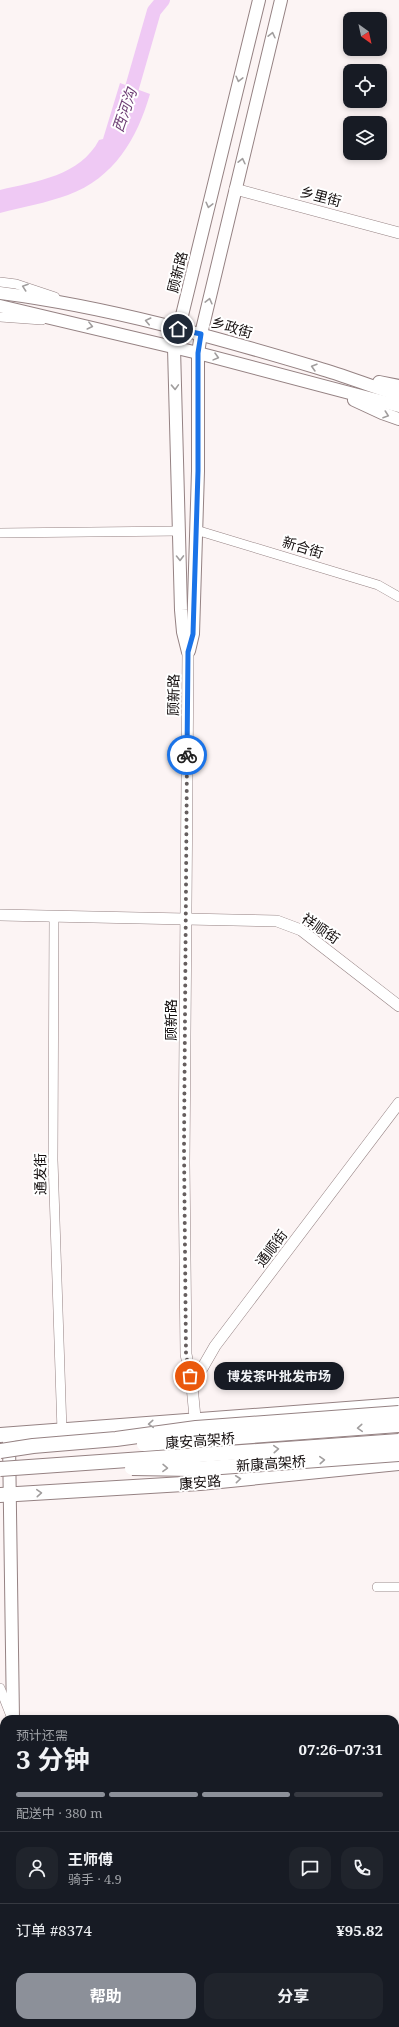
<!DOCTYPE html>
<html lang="zh">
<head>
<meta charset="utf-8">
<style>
	body { margin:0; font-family:"Noto Serif","Noto Sans SC",serif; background:#20242c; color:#f1f3f6; height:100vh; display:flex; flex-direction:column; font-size:15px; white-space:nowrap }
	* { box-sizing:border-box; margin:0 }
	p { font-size:13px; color:#9ea1a6 }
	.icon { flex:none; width:22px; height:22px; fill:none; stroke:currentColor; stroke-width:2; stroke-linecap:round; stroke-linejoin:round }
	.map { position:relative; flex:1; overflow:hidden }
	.panel { position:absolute; left:0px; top:1715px; width:399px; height:312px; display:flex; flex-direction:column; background:#171b24; border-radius:12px 12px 0 0; box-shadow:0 2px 6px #0003 }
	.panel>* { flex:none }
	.needle { width:26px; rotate:147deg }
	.controls { position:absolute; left:343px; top:12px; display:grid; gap:8px }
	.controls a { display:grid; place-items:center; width:44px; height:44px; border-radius:8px; background:#171b24; box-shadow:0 2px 6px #0003; font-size:20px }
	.pin { position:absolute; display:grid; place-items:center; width:34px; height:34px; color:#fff; margin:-17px; border:2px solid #fff; border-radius:50%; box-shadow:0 1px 4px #0007 }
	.courier { position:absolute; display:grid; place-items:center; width:40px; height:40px; margin:-20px; border:3px solid #1a73e8; border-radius:50%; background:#fff; color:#222; box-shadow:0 1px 5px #0007 }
	.bubble { position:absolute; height:28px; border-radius:12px; background:#171b24; box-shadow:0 2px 6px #0003; font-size:13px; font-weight:700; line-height:28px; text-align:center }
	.summary em { font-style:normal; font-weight:700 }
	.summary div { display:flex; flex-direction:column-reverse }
	.summary { display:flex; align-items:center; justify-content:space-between; height:68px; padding:0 16px }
	h1 { font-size:26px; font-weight:700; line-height:30px }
	.bar { display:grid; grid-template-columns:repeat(4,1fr); gap:6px 4px; align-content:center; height:48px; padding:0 16px }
	.bar i { height:5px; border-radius:3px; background:#363941 }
	.bar .selected { background:#8c9099 }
	.bar p { grid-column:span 4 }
	.line { display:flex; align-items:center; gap:10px; padding:0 16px; border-top:1px solid #363941 }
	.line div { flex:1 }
	.round { display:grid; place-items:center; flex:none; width:42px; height:42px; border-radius:12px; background:#20242c }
	.primary-button { display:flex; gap:8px; margin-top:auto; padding:8px 16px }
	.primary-button a { flex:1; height:46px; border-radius:12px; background:#8c9099; color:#fff; font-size:16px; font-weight:700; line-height:46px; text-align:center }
	.primary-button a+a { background:#20242c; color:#f1f3f6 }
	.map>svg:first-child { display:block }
</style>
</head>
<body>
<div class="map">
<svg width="399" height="2027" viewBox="0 0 399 2027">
	<rect width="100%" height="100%" fill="#fcf4f4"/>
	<path fill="#efc9f4" d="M 120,83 L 150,94 C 137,139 114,178 68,195 C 46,203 23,207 0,213 L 0,190 C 37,181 80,176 99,140 L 103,139 Z"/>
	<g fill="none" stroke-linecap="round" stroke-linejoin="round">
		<polyline stroke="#efc9f4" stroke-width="14" points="127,105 154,11 163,0"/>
		<g stroke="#958283" stroke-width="10">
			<g id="minor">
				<polyline points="0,282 16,284 55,297"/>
				<polyline points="0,317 42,320"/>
				<polyline points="196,530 378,585 399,597"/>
				<polyline points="0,533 179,531"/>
				<polyline points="54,916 53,1160 62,1431"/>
				<polyline points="377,1587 399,1587"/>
				<polyline points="0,1688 11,1716"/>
			</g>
		</g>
		<g stroke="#958283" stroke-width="12">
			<g id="tertiary">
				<polyline points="235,189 399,233"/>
				<polyline points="188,652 184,1163 186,1354 192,1386"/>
				<polyline points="0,915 277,921 301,930 399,1006"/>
				<polyline points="196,1428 192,1386 215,1346 399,1103"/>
			</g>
		</g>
		<g stroke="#958283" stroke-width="14">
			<g id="secondary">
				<path d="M 0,293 C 109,307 214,337 318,368 C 346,376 372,387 399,395"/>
				<polyline points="0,306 198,353 399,406"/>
				<polyline points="379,382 399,386"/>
				<polyline points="354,400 382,413 399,419"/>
				<polyline points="189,651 193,634 198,471 198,353 201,334 281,0"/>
				<polyline points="188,652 183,632 181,610 174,348 259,0"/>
				<polyline points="9,1442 13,1719"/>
				<polyline points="20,2023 20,2027"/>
			</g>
		</g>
		<g stroke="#958283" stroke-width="16">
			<g id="trunk">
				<polyline points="0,1435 399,1405"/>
				<polyline points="0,1495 200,1483 399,1463"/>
			</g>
		</g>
		<use href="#minor" stroke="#fff" stroke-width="9"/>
		<use href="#tertiary" stroke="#fff" stroke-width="11"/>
		<use href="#secondary" stroke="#fff" stroke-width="12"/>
		<use href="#trunk" stroke="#fff" stroke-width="14"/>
		<g stroke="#958283" stroke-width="16" stroke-linecap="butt">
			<g id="trunk-bridge">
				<polyline points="144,1444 399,1425"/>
				<polyline points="0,1451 33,1446 116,1439 196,1428 399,1413"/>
				<polyline points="132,1468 194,1469 399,1454"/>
				<polyline points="0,1469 399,1441"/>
			</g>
		</g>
		<use href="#trunk-bridge" stroke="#fff" stroke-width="14"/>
	</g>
	<defs><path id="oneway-chevron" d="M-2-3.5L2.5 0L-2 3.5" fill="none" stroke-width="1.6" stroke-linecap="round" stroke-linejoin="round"/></defs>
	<g stroke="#a19e9e">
		<use href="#oneway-chevron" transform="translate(272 35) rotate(-77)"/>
		<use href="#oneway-chevron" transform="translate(239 79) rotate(104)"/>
		<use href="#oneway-chevron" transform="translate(242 161) rotate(-77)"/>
		<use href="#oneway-chevron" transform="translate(209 205) rotate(104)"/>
		<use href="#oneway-chevron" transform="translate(25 287) rotate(-161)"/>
		<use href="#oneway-chevron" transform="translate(209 301) rotate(-76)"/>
		<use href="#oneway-chevron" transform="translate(148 321) rotate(-167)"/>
		<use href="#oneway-chevron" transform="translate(90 326) rotate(14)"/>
		<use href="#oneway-chevron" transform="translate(216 357) rotate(15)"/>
		<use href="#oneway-chevron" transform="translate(314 367) rotate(-164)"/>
		<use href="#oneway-chevron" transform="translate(175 387) rotate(88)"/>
		<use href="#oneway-chevron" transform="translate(386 415) rotate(19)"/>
		<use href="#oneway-chevron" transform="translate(180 558) rotate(89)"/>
		<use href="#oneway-chevron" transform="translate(151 1424) rotate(176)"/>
		<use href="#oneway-chevron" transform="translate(360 1428) rotate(176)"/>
		<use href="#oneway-chevron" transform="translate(276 1449) rotate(-4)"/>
		<use href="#oneway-chevron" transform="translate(322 1460) rotate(-4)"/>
		<use href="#oneway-chevron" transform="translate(165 1468) rotate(1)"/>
		<use href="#oneway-chevron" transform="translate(238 1479) rotate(-6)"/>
		<use href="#oneway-chevron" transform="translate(39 1493) rotate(-4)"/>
	</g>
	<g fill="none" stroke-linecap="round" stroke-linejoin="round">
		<polyline stroke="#655e5e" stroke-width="4" stroke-dasharray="0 7.2" points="187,755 184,1148 186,1354 190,1376"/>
		<polyline stroke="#1a73e8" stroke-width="5" points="178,329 201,334 198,353 198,471 193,634 188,652 187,755"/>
	</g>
	<g text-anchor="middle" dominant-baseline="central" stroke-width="4" stroke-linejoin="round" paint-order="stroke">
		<g font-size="14" fill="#130d0d" stroke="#fff">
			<text transform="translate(321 196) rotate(15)">乡里街</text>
			<text transform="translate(177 272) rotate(-76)">顾新路</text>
			<text transform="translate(232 327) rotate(16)">乡政街</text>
			<text transform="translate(303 547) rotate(17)">新合街</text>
			<text transform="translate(173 695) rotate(-89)">顾新路</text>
			<text transform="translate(321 928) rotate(34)">祥顺街</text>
			<text transform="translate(170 1020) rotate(-90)">顾新路</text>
			<text transform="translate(40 1174) rotate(-91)">通发街</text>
			<text transform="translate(271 1248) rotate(-53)">通顺街</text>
			<text transform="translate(200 1440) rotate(-4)">康安高架桥</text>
			<text transform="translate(271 1463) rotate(-4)">新康高架桥</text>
			<text transform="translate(200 1482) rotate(-5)">康安路</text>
		</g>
		<g font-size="15" font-style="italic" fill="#6e3f75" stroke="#fff">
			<text transform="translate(124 110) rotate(-71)">西河沟</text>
		</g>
	</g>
</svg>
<div class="controls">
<a><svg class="needle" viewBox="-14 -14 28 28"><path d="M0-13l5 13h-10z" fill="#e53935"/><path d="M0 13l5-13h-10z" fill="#9ea1a6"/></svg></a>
<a><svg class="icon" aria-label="locate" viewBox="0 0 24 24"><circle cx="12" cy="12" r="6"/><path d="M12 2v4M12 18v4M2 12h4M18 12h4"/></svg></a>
<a><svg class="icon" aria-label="layers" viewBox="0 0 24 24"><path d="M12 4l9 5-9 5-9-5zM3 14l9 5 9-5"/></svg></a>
</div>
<div class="pin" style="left:190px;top:1376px;background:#ea580c"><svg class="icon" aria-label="bag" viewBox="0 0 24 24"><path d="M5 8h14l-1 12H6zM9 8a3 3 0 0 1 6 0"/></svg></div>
<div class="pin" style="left:178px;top:329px;background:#1f2937"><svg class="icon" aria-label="home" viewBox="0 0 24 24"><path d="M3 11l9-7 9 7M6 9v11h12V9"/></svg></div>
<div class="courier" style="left:187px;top:755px"><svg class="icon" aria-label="bike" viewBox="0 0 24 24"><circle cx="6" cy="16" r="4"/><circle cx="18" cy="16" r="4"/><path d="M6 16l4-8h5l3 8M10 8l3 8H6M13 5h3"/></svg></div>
<div class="bubble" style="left:214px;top:1362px;width:130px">博发茶叶批发市场</div>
<section class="panel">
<div class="summary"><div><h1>3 分钟</h1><p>预计还需</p></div><em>07:26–07:31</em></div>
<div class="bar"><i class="selected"></i><i class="selected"></i><i class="selected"></i><i></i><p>配送中 · 380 m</p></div>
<div class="line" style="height:72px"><a class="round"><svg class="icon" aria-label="person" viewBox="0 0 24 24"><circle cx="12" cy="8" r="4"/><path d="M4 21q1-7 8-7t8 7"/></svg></a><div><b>王师傅</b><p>骑手 · 4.9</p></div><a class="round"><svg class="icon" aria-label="chat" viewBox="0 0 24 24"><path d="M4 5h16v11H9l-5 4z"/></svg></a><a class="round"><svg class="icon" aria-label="phone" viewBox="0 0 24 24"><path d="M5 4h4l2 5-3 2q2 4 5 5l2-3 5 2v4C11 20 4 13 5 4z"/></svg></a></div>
<div class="line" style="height:52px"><div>订单 #8374</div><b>¥95.82</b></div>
<div class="primary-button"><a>帮助</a><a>分享</a></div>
</section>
</div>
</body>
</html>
